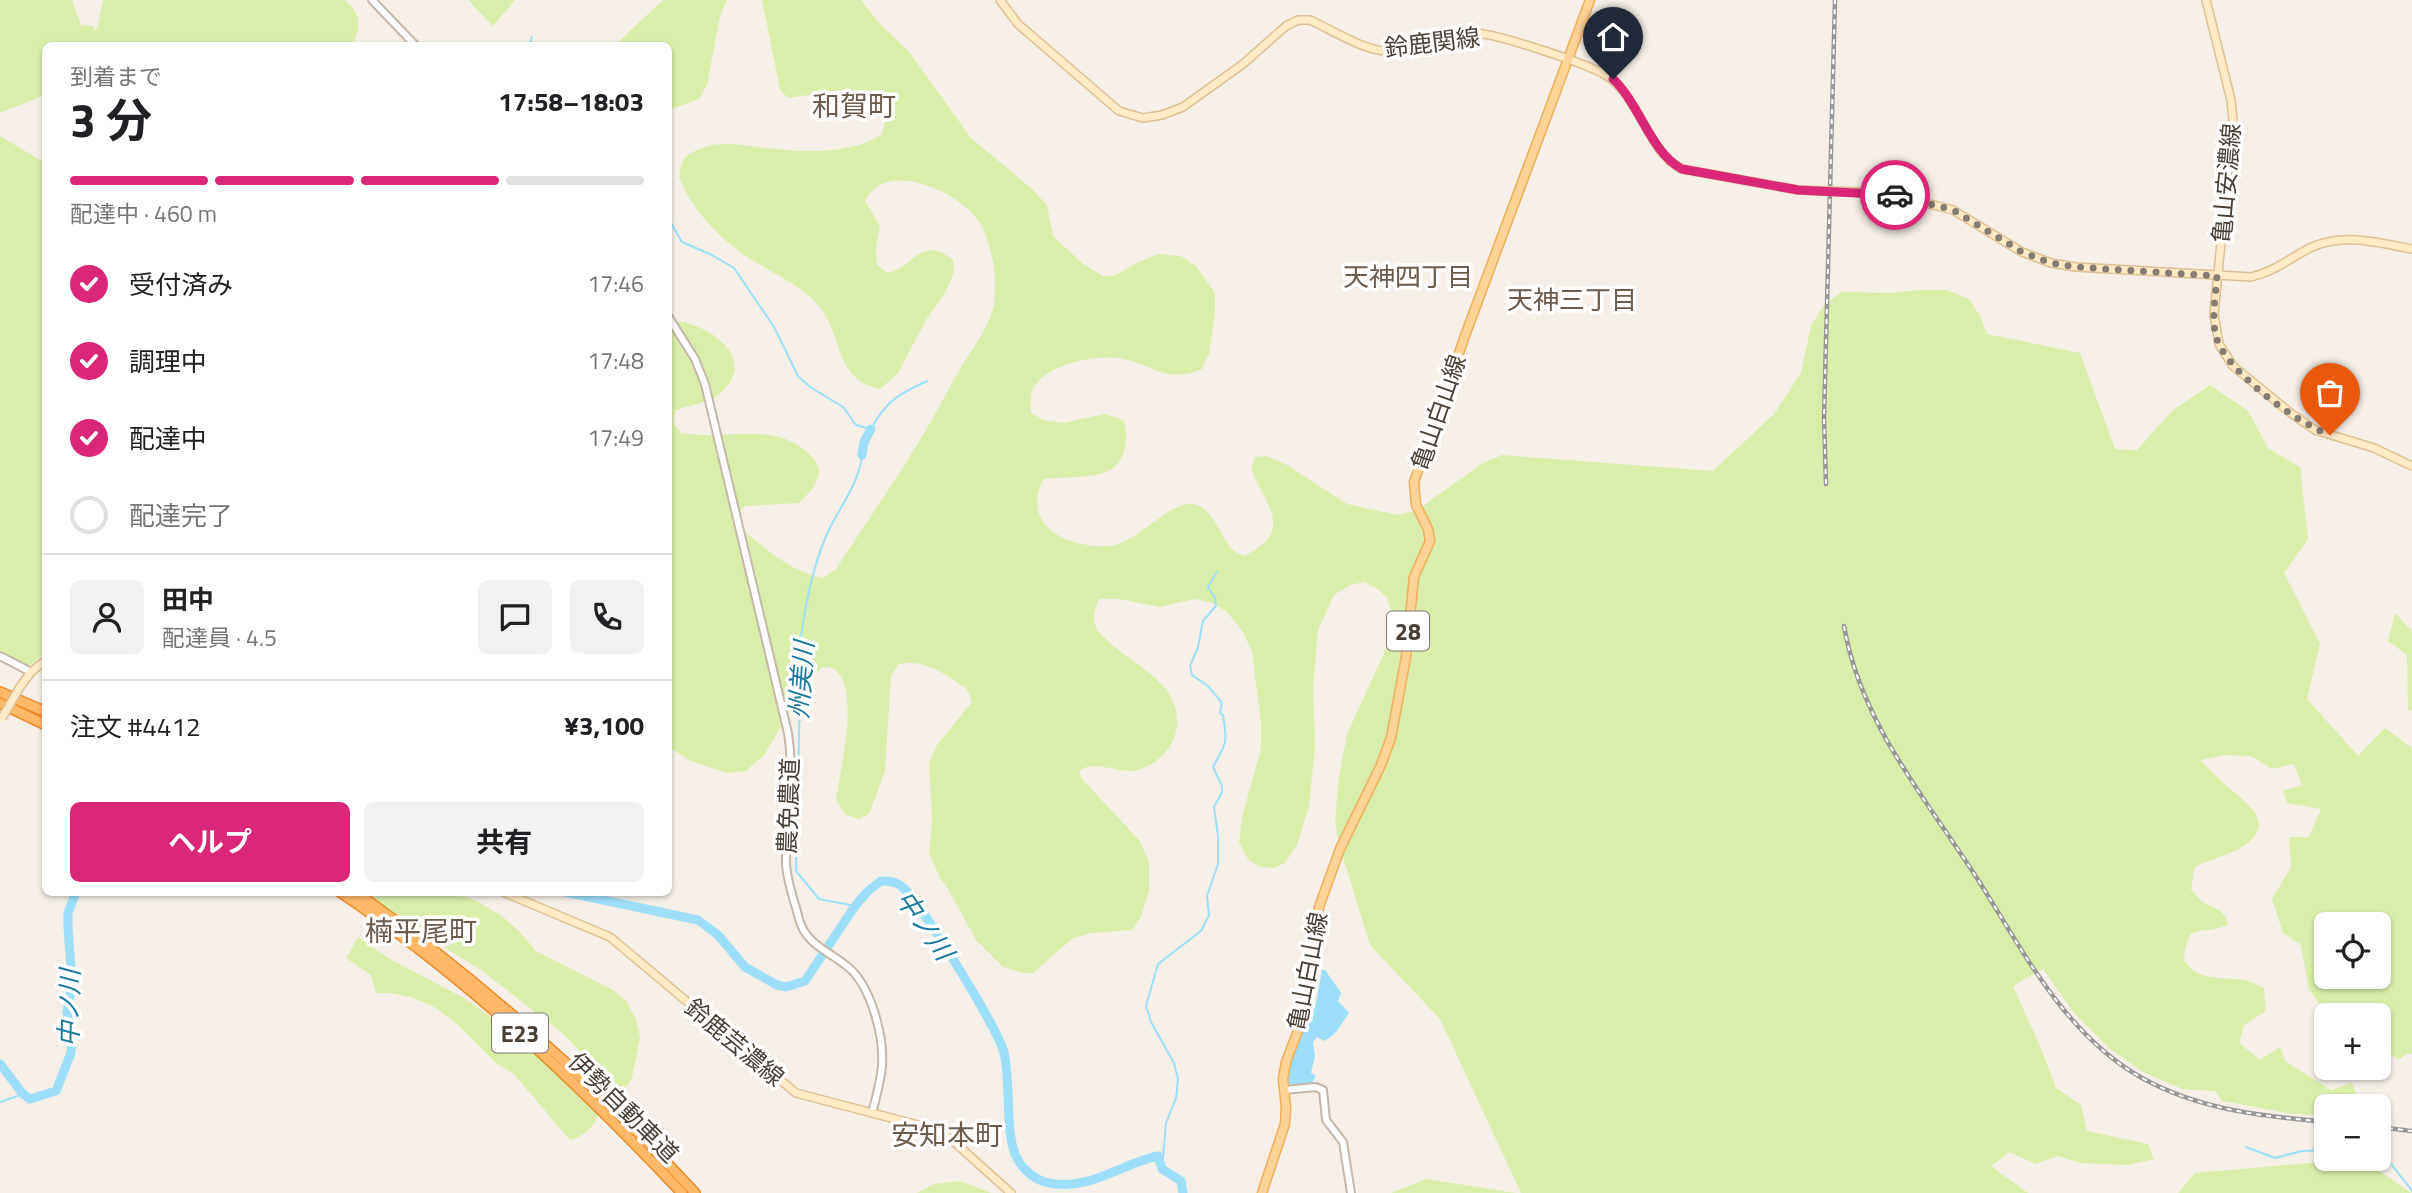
<!DOCTYPE html>
<html lang="ja">
<head>
<meta charset="utf-8">
<style>
	body { margin:0; font-family:"Titillium Web","Noto Sans JP",sans-serif; background:#f2f2f2; color:#202124; height:100vh; display:flex; flex-direction:column; font-size:26px; white-space:nowrap }
	* { box-sizing:border-box; margin:0 }
	p { font-size:23px; color:#757577 }
	.icon { flex:none; width:38px; height:38px; fill:none; stroke:currentColor; stroke-width:2; stroke-linecap:round; stroke-linejoin:round }
	.map { position:relative; flex:1; overflow:hidden }
	.sheet { position:absolute; left:42px; top:42px; width:630px; height:854px; display:flex; flex-direction:column; background:#fff; border-radius:10px; box-shadow:0 2px 5px #0004 }
	.sheet>* { flex:none }
	.fabs { position:absolute; left:2314px; top:912px; display:grid; gap:14px }
	.fabs a { display:grid; place-items:center; width:77px; height:77px; border-radius:10px; background:#fff; box-shadow:0 2px 5px #0004; font-size:35px }
	.pin { position:absolute; display:grid; place-items:center; width:60px; height:60px; color:#fff; margin:-72px -30px; border-radius:50% 50% 50% 0; rotate:-45deg; box-shadow:0 0 7px #0007 }
	.pin .icon { rotate:45deg }
	.courier { position:absolute; display:grid; place-items:center; width:70px; height:70px; margin:-35px; border:5px solid #db2777; border-radius:50%; background:#fff; color:#222; box-shadow:0 2px 9px #0007 }
	.summary em { font-style:normal; font-weight:700 }
	.summary div { display:flex; flex-direction:column-reverse }
	.summary { display:flex; align-items:center; justify-content:space-between; height:119px; padding:0 28px }
	h1 { font-size:46px; font-weight:700; line-height:52px }
	.bar { display:grid; grid-template-columns:repeat(4,1fr); gap:10px 7px; align-content:center; height:84px; padding:0 28px }
	.bar i { height:9px; border-radius:5px; background:#e0e0e0 }
	.bar .active { background:#db2777 }
	.bar p { grid-column:span 4 }
	.line { display:flex; align-items:center; gap:18px; padding:0 28px; border-top:2px solid #e0e0e0 }
	.line div { flex:1 }
	.round { display:grid; place-items:center; flex:none; width:74px; height:74px; border-radius:10px; background:#f2f2f2 }
	ol { padding:0 28px; list-style:none }
	li { display:flex; align-items:center; gap:21px; height:77px }
	li p { margin-inline-start:auto }
	li .icon { padding:7px; border-radius:50%; background:#db2777; color:#fff; stroke-width:4 }
	li:last-child { color:#757577 }
	li i { width:38px; height:38px; border:4px solid #e0e0e0; border-radius:50% }
	.cta { display:flex; gap:14px; margin-top:auto; padding:14px 28px }
	.cta a { flex:1; height:80px; border-radius:10px; background:#db2777; color:#fff; font-size:28px; font-weight:700; line-height:80px; text-align:center }
	.cta a+a { background:#f2f2f2; color:#202124 }
	.map>svg:first-child { display:block }
</style>
</head>
<body>
<div class="map">
<svg width="2412" height="1193" viewBox="0 0 2412 1193">
	<rect width="100%" height="100%" fill="#f5efe7"/>
	<g fill="#d9eeab" fill-rule="evenodd">
		<path d="M 0,0 L 72,0 L 81,25 L 93,26 L 95,31 L 98,26 L 103,0 L 344,0 C 362,13 361,26 353,45 L 46,46 L 45,92 L 38,98 L 0,113 Z"/>
		<polygon points="468,0 515,0 493,26"/>
		<polygon points="663,0 727,0 720,16 707,85 699,99 669,110 668,46 615,45"/>
		<path d="M 762,0 L 861,0 L 878,22 L 910,53 L 971,138 L 1031,188 L 1047,205 L 1053,236 L 1083,264 L 1103,276 L 1114,276 L 1135,264 L 1158,254 L 1181,256 L 1197,267 L 1215,293 L 1215,314 L 1209,354 L 1202,369 C 1165,384 1157,366 1124,359 C 1099,353 1043,364 1032,391 C 1030,397 1031,407 1031,413 L 1044,420 L 1063,423 L 1105,414 L 1123,420 C 1131,440 1124,469 1100,474 C 1082,478 1063,477 1044,479 C 1038,487 1036,500 1038,510 C 1042,527 1056,536 1071,541 C 1084,545 1095,547 1109,546 C 1138,543 1171,500 1193,504 C 1213,508 1219,534 1231,548 C 1234,552 1240,554 1244,556 C 1295,531 1267,508 1251,469 L 1255,457 L 1266,456 L 1287,465 L 1347,504 L 1398,515 L 1417,510 L 1483,463 L 1502,455 L 1713,471 L 1774,414 L 1801,373 L 1811,326 L 1824,305 L 1842,292 L 1891,293 L 1920,290 L 1947,290 L 1969,299 L 1980,316 L 1987,334 L 2080,353 L 2115,449 L 2137,450 L 2172,411 L 2210,385 L 2248,411 L 2268,448 L 2300,467 L 2308,539 L 2284,573 L 2320,644 L 2307,699 L 2358,756 L 2385,728 L 2412,748 L 2412,1054 L 2407,1053 L 2399,1060 L 2378,1046 L 2378,1015 L 2328,1015 L 2309,990 L 2301,945 L 2283,933 L 2272,899 L 2291,867 L 2289,837 L 2309,837 L 2321,809 L 2287,803 L 2283,790 L 2302,786 L 2294,764 L 2272,769 L 2251,756 L 2226,755 L 2200,760 C 2209,769 2218,778 2228,787 C 2246,803 2277,822 2245,845 C 2229,856 2210,858 2194,868 L 2191,890 C 2194,893 2196,896 2199,899 C 2211,910 2225,906 2228,925 C 2196,938 2189,918 2184,960 C 2198,983 2225,976 2248,981 C 2254,982 2259,986 2264,988 L 2266,1011 L 2244,1025 L 2239,1043 L 2260,1060 L 2280,1047 L 2285,1061 L 2331,1090 L 2352,1083 L 2359,1106 L 2326,1106 L 2326,1116 L 2287,1113 L 2222,1101 L 2215,1091 L 2182,1089 L 2143,1072 L 2110,1049 L 2075,1014 L 2043,969 L 2013,986 L 2040,1046 L 2056,1088 L 2081,1105 L 2087,1131 L 2148,1144 L 2154,1159 L 2128,1165 L 2080,1163 L 2058,1156 L 2035,1164 L 2010,1152 L 1991,1166 L 2028,1193 L 1521,1193 L 1440,1019 L 1370,945 L 1339,844 L 1335,823 L 1338,784 L 1347,734 L 1385,651 L 1391,611 L 1387,597 L 1376,588 L 1364,582 L 1350,585 L 1334,595 L 1318,630 L 1313,688 L 1315,747 L 1309,806 L 1297,845 L 1285,863 L 1274,868 L 1259,867 L 1248,859 L 1239,843 L 1242,817 L 1261,749 L 1261,722 L 1252,652 L 1243,632 L 1227,612 L 1213,603 L 1194,599 L 1160,607 L 1118,599 L 1099,599 C 1095,608 1091,619 1097,629 C 1099,634 1105,638 1108,641 C 1133,665 1180,683 1177,724 C 1176,748 1155,768 1132,771 C 1116,772 1093,760 1079,771 L 1082,779 L 1139,840 L 1149,861 L 1149,891 L 1141,917 L 1132,930 L 1092,933 L 1073,938 L 1033,973 L 1022,973 L 1003,967 L 976,940 L 947,887 L 940,878 L 929,853 L 932,820 L 929,763 L 937,745 L 972,702 L 967,689 C 946,675 925,658 899,664 L 891,675 L 885,771 L 869,814 L 859,819 L 846,815 L 836,800 C 841,766 855,713 843,680 C 841,675 837,672 833,668 L 822,667 L 807,682 L 765,754 L 746,771 L 726,773 L 691,761 L 672,749 L 669,743 L 669,321 C 707,320 763,360 718,395 C 707,403 688,406 676,410 L 673,422 L 681,433 C 690,434 700,435 709,435 C 746,435 784,426 812,457 C 828,474 812,490 799,503 L 745,506 L 739,513 L 742,530 C 766,548 792,573 823,578 L 836,569 C 866,523 898,477 926,430 C 938,410 948,389 960,369 C 971,350 991,326 994,303 C 997,278 993,247 981,225 C 964,193 885,157 865,201 L 880,226 L 876,248 L 877,265 L 887,273 C 916,268 918,234 953,260 L 954,273 L 945,293 L 926,320 L 898,373 L 880,389 C 834,380 843,335 819,306 C 804,288 782,278 762,266 C 726,245 695,216 679,177 C 680,172 681,165 683,161 C 690,149 715,143 727,144 C 743,144 760,148 776,149 C 809,153 854,153 882,134 L 886,118 L 866,93 L 843,90 L 788,98 L 780,90 ZM 2326,924 L 2378,924 L 2378,976 L 2326,976 Z"/>
		<polygon points="0,136 45,163 46,652 28,667 0,653"/>
		<polygon points="2395,613 2412,631 2412,711 2408,709 2407,655 2388,641"/>
		<polygon points="363,893 452,893 477,901 503,917 520,932 536,951 613,990 626,1001 636,1019 640,1038 632,1078 625,1089 617,1089 562,1033 481,970 414,929"/>
		<path d="M 358,937 L 388,958 L 464,998 L 504,1026 L 591,1104 L 598,1113 C 597,1125 582,1138 570,1140 L 513,1073 L 497,1064 L 456,1023 L 434,1007 L 411,997 L 390,993 L 376,993 L 371,975 L 346,958 Z"/>
		<polygon points="2355,1159 2363,1159 2411,1193 2178,1193 2195,1173"/>
		<polygon points="1426,1179 1516,1193 1391,1193"/>
		<polygon points="960,1181 991,1193 917,1193 934,1184"/>
	</g>
	<path fill="#9ddff8" d="M 1322,970 L 1325,970 L 1339,990 L 1341,993 L 1338,1001 L 1349,1013 L 1336,1032 L 1325,1041 L 1317,1037 L 1313,1042 L 1315,1056 L 1311,1073 L 1316,1076 L 1312,1083 L 1290,1086 L 1287,1084 C 1287,1065 1301,1019 1315,1008 Z"/>
	<g fill="none" stroke-linecap="round" stroke-linejoin="round">
		<g stroke="#9ddff8" stroke-width="2">
			<polyline points="529,46 532,37"/>
			<path d="M 668,218 L 682,242 L 712,255 L 734,268 L 774,327 L 798,376 L 810,387 L 843,407 L 856,425 L 871,429 C 886,401 899,394 927,381"/>
			<path d="M 855,906 L 819,899 L 796,871 L 800,692 C 794,651 810,572 827,534 C 839,507 859,485 862,455"/>
			<polyline points="0,1102 23,1094"/>
			<polyline points="2246,1147 2275,1158 2302,1151 2326,1150"/>
			<polyline points="2378,1147 2412,1191"/>
			<path d="M 1162,1169 L 1166,1123 L 1176,1098 L 1178,1079 L 1174,1063 L 1151,1022 L 1146,1006 L 1158,964 L 1201,931 L 1209,915 L 1207,896 L 1218,864 L 1218,836 L 1214,807 L 1222,792 L 1222,786 L 1213,767 C 1226,743 1228,745 1223,715 L 1220,713 L 1222,703 L 1208,686 L 1192,675 L 1190,666 L 1198,647 L 1203,621 L 1216,606 L 1215,598 L 1208,587 L 1217,572"/>
		</g>
		<g stroke="#9ddff8" stroke-width="9">
			<polyline points="862,455 864,442 871,429"/>
			<path d="M 565,892 L 698,920 L 718,935 L 745,967 L 777,985 L 786,987 L 805,981 L 855,906 L 868,891 L 881,881 C 888,881 895,881 901,886 C 918,898 1000,1032 1004,1053 C 1011,1082 1005,1128 1015,1154 C 1020,1167 1032,1178 1045,1182 C 1087,1193 1120,1164 1158,1156 L 1162,1169 L 1181,1181 L 1183,1193"/>
			<polyline points="0,1064 23,1094 30,1099 56,1091 71,1053 72,1037 67,1012 72,983 68,928 68,913 76,892"/>
		</g>
		<g stroke="#c5b8ab" stroke-width="10">
			<g id="tertiary">
				<polyline points="372,0 416,46"/>
				<path d="M 668,316 L 695,359 L 705,384 L 788,733 C 795,777 786,818 786,862 C 786,880 795,902 799,919 C 806,945 829,951 848,967 C 871,986 884,1036 882,1065 C 881,1081 876,1097 872,1113"/>
				<polyline points="0,656 31,672"/>
				<polyline points="1285,1090 1315,1087 1323,1090 1326,1120 1343,1142 1351,1193"/>
			</g>
		</g>
		<g stroke="#dec094" stroke-width="10">
			<g id="secondary">
				<path d="M 1000,0 L 1018,24 L 1119,111 L 1143,118 L 1162,115 L 1183,107 L 1243,64 L 1286,26 L 1298,20 L 1310,20 C 1332,30 1366,52 1389,51 C 1416,51 1441,36 1468,33 C 1489,30 1573,60 1596,70 C 1640,88 1644,150 1682,169 L 1798,190 L 1823,191"/>
				<polyline points="2206,0 2231,100 2233,120 2214,314 2219,344 2233,366 2288,411 2315,430 2374,448 2412,466"/>
				<path d="M 1862,192 L 1894,195 L 1953,210 L 2022,252 L 2051,263 L 2076,267 L 2251,277 C 2276,271 2288,259 2310,248 C 2342,232 2379,243 2412,249"/>
				<polyline points="20,687 31,672 46,660"/>
				<polyline points="503,892 610,937 796,1093 937,1130 953,1141 1011,1193"/>
			</g>
		</g>
		<g stroke="#f1b059" stroke-width="11">
			<polyline id="primary" points="1262,1193 1285,1124 1286,1107 1283,1079 1286,1062 1305,1012 1319,907 1340,849 1381,765 1391,738 1406,657 1414,577 1430,541 1428,529 1416,505 1414,482 1466,333 1590,0"/>
		</g>
		<g stroke="#ef8b27" stroke-width="12">
			<g id="motorway">
				<polyline points="0,692 46,712"/>
				<polyline points="0,703 46,725"/>
				<path d="M 340,892 C 467,977 578,1083 682,1193"/>
				<path d="M 356,892 C 480,981 593,1081 695,1193"/>
			</g>
		</g>
		<use href="#tertiary" stroke="#fff" stroke-width="6"/>
		<use href="#secondary" stroke="#ffeac7" stroke-width="7"/>
		<use href="#primary" stroke="#ffd396" stroke-width="8"/>
		<use href="#motorway" stroke="#ffb968" stroke-width="9"/>
		<g stroke="#979797" stroke-width="4.5">
			<g id="rail">
				<polyline points="1826,484 1824,418 1835,0"/>
				<path d="M 1844,626 C 1860,720 1922,794 1973,872 C 2021,946 2062,1033 2142,1078 C 2200,1110 2261,1116 2326,1122"/>
				<polyline points="2378,1127 2412,1131"/>
			</g>
		</g>
		<use href="#rail" stroke="#fff" stroke-width="2" stroke-dasharray="5" stroke-linecap="butt"/>
		<g stroke="#dec094" stroke-width="10" stroke-linecap="butt">
			<g id="secondary-bridge">
				<polyline points="1823,191 1862,192"/>
				<polyline points="2,718 20,687"/>
			</g>
		</g>
		<use href="#secondary-bridge" stroke="#ffeac7" stroke-width="7"/>
	</g>
	<g fill="none" stroke-linecap="round" stroke-linejoin="round">
		<path stroke="#857d73" stroke-width="7" stroke-dasharray="0 12.6" d="M 1895,195 L 1953,210 L 2022,252 L 2051,263 L 2076,267 L 2217,276 C 2216,295 2211,317 2216,336 C 2224,370 2298,424 2330,435"/>
		<path stroke="#db2777" stroke-width="9" d="M 1613,79 C 1639,103 1651,153 1682,169 L 1798,190 L 1895,195"/>
	</g>
	<g text-anchor="middle" dominant-baseline="central" stroke-width="7" stroke-linejoin="round" paint-order="stroke">
		<g fill="#fff" stroke="#807972" stroke-width="2">
			<rect x="1387" y="611.5" width="42" height="39" rx="5"/>
			<rect x="492" y="1013.5" width="56" height="39" rx="5"/>
		</g>
		<g font-size="23" font-weight="bold" fill="#493f35">
			<text x="1408" y="631">28</text>
			<text x="520" y="1033">E23</text>
		</g>
		<g font-size="24" fill="#493f35" stroke="#fff">
			<text transform="translate(1432 42) rotate(-7)">鈴鹿関線</text>
			<text transform="translate(2226 183) rotate(-85)">亀山安濃線</text>
			<text transform="translate(1438 412) rotate(-71)">亀山白山線</text>
			<text transform="translate(788 806) rotate(-88)">農免農道</text>
			<text transform="translate(1307 971) rotate(-79)">亀山白山線</text>
			<text transform="translate(735 1042) rotate(40)">鈴鹿芸濃線</text>
			<text transform="translate(624 1107) rotate(45)">伊勢自動車道</text>
		</g>
		<g font-size="26" fill="#6d5b4b" stroke="#fff">
			<text x="1408" y="276">天神四丁目</text>
			<text x="1572" y="299">天神三丁目</text>
		</g>
		<g font-size="26" font-style="italic" fill="#1e799f" stroke="#fff">
			<text transform="translate(801 680) rotate(-86)">州美川</text>
			<text transform="translate(925 925) rotate(55)">中ノ川</text>
			<text transform="translate(69 1008) rotate(-89)">中ノ川</text>
		</g>
		<g font-size="28" fill="#6d5b4b" stroke="#fff">
			<text x="854" y="105">和賀町</text>
			<text x="421" y="930">楠平尾町</text>
			<text x="947" y="1134">安知本町</text>
		</g>
	</g>
</svg>
<div class="fabs">
<a><svg class="icon" aria-label="locate" viewBox="0 0 24 24"><circle cx="12" cy="12" r="6"/><path d="M12 2v4M12 18v4M2 12h4M18 12h4"/></svg></a>
<a>+</a>
<a>−</a>
</div>
<div class="pin" style="left:2330px;top:435px;background:#ea580c"><svg class="icon" aria-label="bag" viewBox="0 0 24 24"><path d="M5 8h14l-1 12H6zM9 8a3 3 0 0 1 6 0"/></svg></div>
<div class="pin" style="left:1613px;top:79px;background:#1f2937"><svg class="icon" aria-label="home" viewBox="0 0 24 24"><path d="M3 11l9-7 9 7M6 9v11h12V9"/></svg></div>
<div class="courier" style="left:1895px;top:195px"><svg class="icon" aria-label="car" viewBox="0 0 24 24"><path d="M5 17H2v-5l4-1 3-4h7l3 4 3 1v5h-3M9 17h6M6 11h13"/><circle cx="7" cy="17" r="2"/><circle cx="17" cy="17" r="2"/></svg></div>
<section class="sheet">
<div class="summary"><div><h1>3 分</h1><p>到着まで</p></div><em>17:58–18:03</em></div>
<div class="bar"><i class="active"></i><i class="active"></i><i class="active"></i><i></i><p>配達中 · 460 m</p></div>
<ol>
<li><svg class="icon" aria-label="check" viewBox="0 0 24 24"><path d="M5 12l5 5 9-10"/></svg>受付済み<p>17:46</p></li>
<li><svg class="icon" aria-label="check" viewBox="0 0 24 24"><path d="M5 12l5 5 9-10"/></svg>調理中<p>17:48</p></li>
<li><svg class="icon" aria-label="check" viewBox="0 0 24 24"><path d="M5 12l5 5 9-10"/></svg>配達中<p>17:49</p></li>
<li><i></i>配達完了</li>
</ol>
<div class="line" style="height:126px"><a class="round"><svg class="icon" aria-label="person" viewBox="0 0 24 24"><circle cx="12" cy="8" r="4"/><path d="M4 21q1-7 8-7t8 7"/></svg></a><div><b>田中</b><p>配達員 · 4.5</p></div><a class="round"><svg class="icon" aria-label="chat" viewBox="0 0 24 24"><path d="M4 5h16v11H9l-5 4z"/></svg></a><a class="round"><svg class="icon" aria-label="phone" viewBox="0 0 24 24"><path d="M5 4h4l2 5-3 2q2 4 5 5l2-3 5 2v4C11 20 4 13 5 4z"/></svg></a></div>
<div class="line" style="height:91px"><div>注文 #4412</div><b>¥3,100</b></div>
<div class="cta"><a>ヘルプ</a><a>共有</a></div>
</section>
</div>
</body>
</html>
